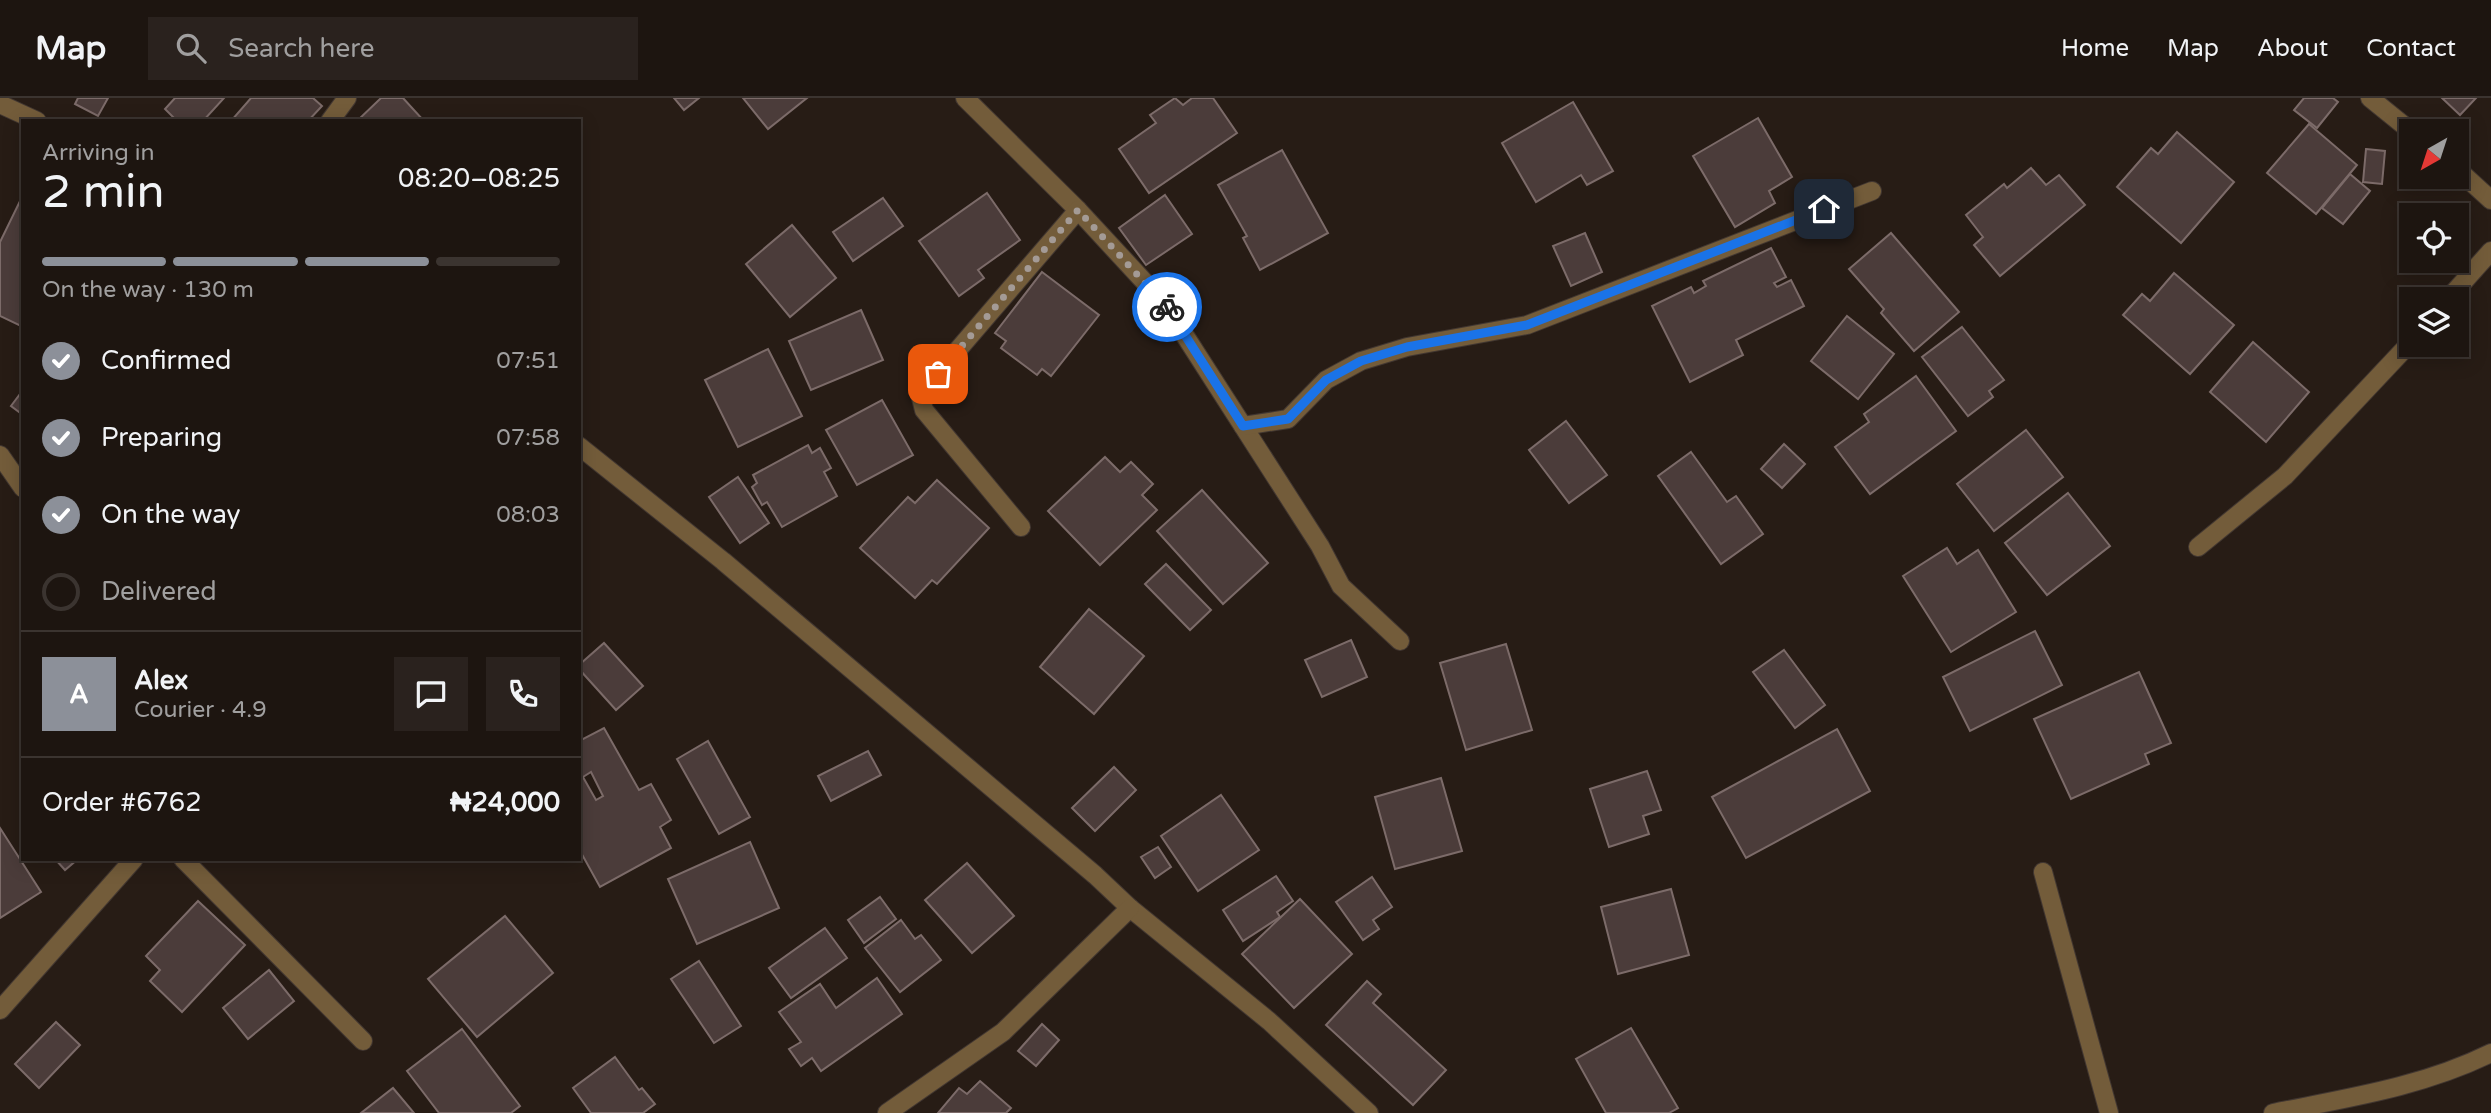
<!DOCTYPE html>
<html lang="en">
<head>
<meta charset="utf-8">
<style>
	body { margin:0; font-family:"Varela Round",sans-serif; background:#2a221e; color:#f1f3f6; height:100vh; display:flex; flex-direction:column; font-size:26px; white-space:nowrap }
	* { box-sizing:border-box; margin:0 }
	p { font-size:23px; color:#a09f9f }
	.icon { flex:none; width:38px; height:38px; fill:none; stroke:currentColor; stroke-width:2; stroke-linecap:round; stroke-linejoin:round }
	.map { position:relative; flex:1; overflow:hidden }
	.sheet { position:absolute; left:21px; top:21px; width:560px; height:742px; display:flex; flex-direction:column; background:#1d1510; border-radius:0px; box-shadow:0 4px 18px #0003,0 0 0 2px #3b3430 }
	.sheet>* { flex:none }
	.needle { width:46px; rotate:219deg }
	.buttons { position:absolute; left:2399px; top:21px; display:grid; gap:14px }
	.buttons a { display:grid; place-items:center; width:70px; height:70px; border-radius:0px; background:#1d1510; box-shadow:0 4px 18px #0003,0 0 0 2px #3b3430; font-size:35px }
	.pin { position:absolute; display:grid; place-items:center; width:60px; height:60px; color:#fff; margin:-30px; border-radius:14px; box-shadow:0 4px 10px #0006 }
	.courier { position:absolute; display:grid; place-items:center; width:70px; height:70px; margin:-35px; border:5px solid #1a73e8; border-radius:50%; background:#fff; color:#222; box-shadow:0 2px 9px #0007 }
	.headline em { font-style:normal; font-weight:600 }
	.headline div { display:flex; flex-direction:column-reverse }
	.headline { display:flex; align-items:center; justify-content:space-between; height:119px; padding:0 21px }
	h1 { font-size:46px; font-weight:600; line-height:52px }
	.bar { display:grid; grid-template-columns:repeat(4,1fr); gap:10px 7px; align-content:center; height:84px; padding:0 21px }
	.bar i { height:9px; border-radius:5px; background:#3b3430 }
	.bar .active { background:#8c9099 }
	.bar p { grid-column:span 4 }
	.line { display:flex; align-items:center; gap:18px; padding:0 21px; border-top:2px solid #3b3430 }
	.line div { flex:1 }
	.round { display:grid; place-items:center; flex:none; width:74px; height:74px; border-radius:0px; background:#2a221e }
	ol { padding:0 21px; list-style:none }
	li { display:flex; align-items:center; gap:21px; height:77px }
	li p { margin-inline-start:auto }
	li .icon { padding:7px; border-radius:50%; background:#8c9099; color:#fff; stroke-width:4 }
	li:last-child { color:#a09f9f }
	li i { width:38px; height:38px; border:4px solid #3b3430; border-radius:50% }
	header { display:flex; align-items:center; gap:42px; box-sizing:border-box; height:98px; padding:0 35px; background:#1d1510; border-bottom:2px solid #3b3430 }
	header strong { font-size:33px }
	nav { display:flex; gap:38px; margin-inline-start:auto; font-size:24px }
	.search { width:490px; height:63px; background:#2a221e; display:flex; align-items:center; gap:18px; box-sizing:border-box; padding:0 24px; border-radius:0px; color:#a09f9f; font-size:26px }
	.map>svg:first-child { display:block }
</style>
</head>
<body>
<header>
<strong>Map</strong>
<div class="search"><svg class="icon" aria-label="search" viewBox="0 0 24 24"><circle cx="10" cy="10" r="6"/><path d="M15 15l6 6"/></svg>Search here</div>
<nav><a>Home</a><a>Map</a><a>About</a><a>Contact</a></nav>
</header>
<div class="map">
<svg width="2491" height="1015" viewBox="0 0 2491 1015">
	<rect width="100%" height="100%" fill="#271c15"/>
	<g fill="#4b3c3a" stroke="#7c6b69" stroke-width="2" fill-rule="evenodd">
		<polygon points="78,0 108,0 98,18 75,6"/>
		<polygon points="175,0 224,0 203,23 177,23 165,11"/>
		<polygon points="251,0 313,0 322,8 308,23 231,23"/>
		<polygon points="381,0 403,0 424,23 357,23"/>
		<polygon points="674,0 699,0 684,12"/>
		<polygon points="743,0 807,0 768,31"/>
		<polygon points="1175,0 1183,7 1192,0 1213,0 1237,35 1149,95 1119,51 1156,25 1150,17"/>
		<polygon points="2304,0 2333,0 2338,4 2317,30 2294,12"/>
		<polygon points="2442,0 2476,0 2460,17"/>
		<polygon points="1573,4 1613,73 1587,87 1581,77 1536,104 1502,45"/>
		<polygon points="1758,20 1792,79 1769,93 1775,105 1735,129 1693,58"/>
		<polygon points="2309,26 2357,67 2316,116 2267,75"/>
		<polygon points="2177,34 2234,84 2181,145 2117,89 2151,50 2158,56"/>
		<polygon points="2366,51 2385,53 2382,86 2363,84"/>
		<polygon points="1282,52 1328,135 1260,172 1243,140 1247,138 1218,87"/>
		<polygon points="2031,70 2046,87 2059,77 2085,107 2000,178 1974,147 1983,139 1966,117 2004,86 2007,90"/>
		<polygon points="2350,76 2370,93 2343,126 2322,110"/>
		<polygon points="987,95 1020,142 978,172 984,180 959,198 919,143"/>
		<polygon points="23,97 23,229 0,218 0,144"/>
		<polygon points="1165,97 1192,136 1146,167 1119,130"/>
		<polygon points="883,100 903,128 853,163 833,134"/>
		<polygon points="792,127 836,180 790,219 746,166"/>
		<polygon points="1585,135 1602,174 1571,188 1553,148"/>
		<polygon points="1891,135 1959,214 1914,253 1881,215 1884,211 1849,171"/>
		<polygon points="1771,150 1786,179 1774,185 1777,189 1791,182 1804,208 1736,242 1743,257 1690,284 1652,208 1691,189 1694,195 1706,188 1703,183"/>
		<polygon points="1042,174 1099,217 1051,278 1042,271 1037,277 1001,250 1006,243 995,235"/>
		<polygon points="2174,175 2234,227 2190,276 2123,217 2142,196 2150,203"/>
		<polygon points="861,212 883,262 811,292 789,243"/>
		<polygon points="1847,218 1894,256 1858,301 1811,263"/>
		<polygon points="1962,229 2004,282 1989,293 1993,299 1968,318 1922,259"/>
		<polygon points="2253,244 2309,294 2266,344 2210,294"/>
		<polygon points="768,251 802,318 738,349 705,282"/>
		<polygon points="1916,278 1956,333 1870,396 1835,349 1869,324 1864,316"/>
		<polygon points="23,292 23,317 11,308"/>
		<polygon points="882,302 913,357 857,387 826,332"/>
		<polygon points="1566,323 1607,377 1569,405 1529,352"/>
		<polygon points="2026,332 2063,379 1994,433 1957,386"/>
		<polygon points="1784,346 1805,366 1782,390 1761,371"/>
		<polygon points="808,347 812,355 820,350 831,370 824,374 837,398 782,429 767,404 762,407 752,389 757,385 753,377"/>
		<polygon points="1691,354 1727,404 1736,398 1763,436 1721,466 1658,378"/>
		<polygon points="1105,359 1120,374 1131,364 1153,386 1142,397 1157,412 1100,467 1048,413"/>
		<polygon points="738,379 769,425 740,445 709,399"/>
		<polygon points="937,382 989,430 937,486 932,482 915,500 860,450 908,399 915,405"/>
		<polygon points="1202,392 1268,465 1223,506 1157,433"/>
		<polygon points="2068,395 2110,448 2047,497 2005,445"/>
		<polygon points="1947,450 1957,466 1978,452 2016,514 1951,554 1903,478"/>
		<polygon points="1166,466 1211,512 1190,532 1145,486"/>
		<polygon points="1089,511 1144,558 1094,616 1040,569"/>
		<polygon points="2035,533 2062,587 1970,633 1943,579"/>
		<polygon points="1351,542 1367,579 1322,599 1305,562"/>
		<polygon points="604,545 643,588 616,612 579,571 579,567"/>
		<polygon points="1506,546 1532,632 1466,652 1440,565"/>
		<polygon points="1784,552 1825,607 1795,630 1753,574"/>
		<polygon points="2139,574 2171,645 2145,656 2149,666 2071,701 2034,621"/>
		<path d="M 604,630 L 639,692 L 651,686 L 671,722 L 660,729 L 671,750 L 600,789 L 579,751 L 579,643 ZM 591,674 L 603,698 L 596,702 L 583,679 Z"/>
		<polygon points="1837,631 1870,693 1746,760 1712,699"/>
		<polygon points="708,643 750,719 719,736 677,661"/>
		<polygon points="868,653 881,677 831,703 818,678"/>
		<polygon points="1114,669 1136,692 1095,733 1072,710"/>
		<polygon points="1647,673 1661,712 1643,718 1649,736 1609,749 1590,691"/>
		<polygon points="1441,680 1462,753 1395,771 1375,699"/>
		<polygon points="1221,697 1259,752 1198,793 1161,738"/>
		<polygon points="0,730 41,794 0,820"/>
		<polygon points="750,744 779,810 697,846 668,781"/>
		<polygon points="1158,749 1171,769 1155,780 1141,759"/>
		<polygon points="55,761 78,761 65,772"/>
		<polygon points="967,765 1014,818 972,855 925,802"/>
		<polygon points="1276,778 1293,803 1277,814 1280,819 1243,843 1223,812"/>
		<polygon points="1372,779 1392,809 1373,822 1379,831 1363,842 1336,804"/>
		<polygon points="1671,791 1689,857 1618,876 1601,809"/>
		<polygon points="880,799 896,821 864,845 848,822"/>
		<polygon points="1300,801 1352,856 1294,910 1242,856"/>
		<polygon points="198,803 245,847 182,914 150,883 160,872 146,858"/>
		<polygon points="505,818 553,875 477,939 428,881"/>
		<polygon points="901,822 915,841 921,837 941,862 900,894 865,850"/>
		<polygon points="825,830 847,860 791,900 769,870"/>
		<polygon points="699,863 741,928 714,945 671,881"/>
		<polygon points="269,872 294,903 248,941 223,910"/>
		<polygon points="877,880 902,916 821,973 812,960 801,968 789,951 801,944 779,914 820,886 836,910"/>
		<polygon points="1367,883 1381,896 1373,905 1446,972 1413,1007 1326,927"/>
		<polygon points="56,924 80,947 39,990 15,966"/>
		<polygon points="1042,926 1059,942 1036,968 1018,953"/>
		<polygon points="1631,930 1678,1010 1669,1015 1606,1015 1576,961"/>
		<polygon points="462,931 520,1008 511,1015 439,1015 407,973"/>
		<polygon points="615,959 639,992 642,990 655,1006 643,1015 591,1015 573,990"/>
		<polygon points="980,983 1011,1010 1006,1015 938,1015 959,990 967,996"/>
		<polygon points="393,990 414,1015 361,1015"/>
	</g>
	<g fill="none" stroke-linecap="round" stroke-linejoin="round">
		<g stroke="#423731" stroke-width="20">
			<g id="street">
				<polyline points="965,0 1078,112 1164,205 1320,448 1341,488 1400,543"/>
				<polyline points="2370,0 2412,34"/>
				<polyline points="0,6 37,23"/>
				<polyline points="330,23 347,0"/>
				<polyline points="2457,71 2491,102"/>
				<polyline points="2448,201 2491,153"/>
				<polyline points="1243,328 1288,321 1326,282 1361,263 1407,249 1527,227 1872,93"/>
				<polyline points="579,348 723,463 1095,777 1130,810 1269,923 1369,1015"/>
				<polyline points="0,357 23,390"/>
				<polyline points="1021,429 924,312 920,296 1078,112"/>
				<polyline points="2198,449 2285,378 2412,243"/>
				<polyline points="183,761 363,943"/>
				<polyline points="2043,774 2109,1015"/>
				<polyline points="0,912 134,761"/>
				<polyline points="887,1015 1003,934 1130,810"/>
				<path d="M 2273,1015 C 2347,1000 2422,989 2491,955"/>
			</g>
		</g>
		<use href="#street" stroke="#735c3a" stroke-width="18"/>
	</g>
	<g fill="none" stroke-linecap="round" stroke-linejoin="round">
		<polyline stroke="#a49b96" stroke-width="7" stroke-dasharray="0 12.6" points="938,276 1078,112 1167,209"/>
		<polyline stroke="#1a73e8" stroke-width="9" points="1167,209 1243,328 1288,321 1326,282 1361,263 1407,249 1527,227 1824,111"/>
	</g>
</svg>
<div class="buttons">
<a><svg class="needle" viewBox="-14 -14 28 28"><path d="M0-13l5 13h-10z" fill="#e53935"/><path d="M0 13l5-13h-10z" fill="#a09f9f"/></svg></a>
<a><svg class="icon" aria-label="locate" viewBox="0 0 24 24"><circle cx="12" cy="12" r="6"/><path d="M12 2v4M12 18v4M2 12h4M18 12h4"/></svg></a>
<a><svg class="icon" aria-label="layers" viewBox="0 0 24 24"><path d="M12 4l9 5-9 5-9-5zM3 14l9 5 9-5"/></svg></a>
</div>
<div class="pin" style="left:938px;top:276px;background:#ea580c"><svg class="icon" aria-label="bag" viewBox="0 0 24 24"><path d="M5 8h14l-1 12H6zM9 8a3 3 0 0 1 6 0"/></svg></div>
<div class="pin" style="left:1824px;top:111px;background:#1f2937"><svg class="icon" aria-label="home" viewBox="0 0 24 24"><path d="M3 11l9-7 9 7M6 9v11h12V9"/></svg></div>
<div class="courier" style="left:1167px;top:209px"><svg class="icon" aria-label="bike" viewBox="0 0 24 24"><circle cx="6" cy="16" r="4"/><circle cx="18" cy="16" r="4"/><path d="M6 16l4-8h5l3 8M10 8l3 8H6M13 5h3"/></svg></div>
<section class="sheet">
<div class="headline"><div><h1>2 min</h1><p>Arriving in</p></div><em>08:20–08:25</em></div>
<div class="bar"><i class="active"></i><i class="active"></i><i class="active"></i><i></i><p>On the way · 130 m</p></div>
<ol>
<li><svg class="icon" aria-label="check" viewBox="0 0 24 24"><path d="M5 12l5 5 9-10"/></svg>Confirmed<p>07:51</p></li>
<li><svg class="icon" aria-label="check" viewBox="0 0 24 24"><path d="M5 12l5 5 9-10"/></svg>Preparing<p>07:58</p></li>
<li><svg class="icon" aria-label="check" viewBox="0 0 24 24"><path d="M5 12l5 5 9-10"/></svg>On the way<p>08:03</p></li>
<li><i></i>Delivered</li>
</ol>
<div class="line" style="height:126px"><b class="round" style="background:#8c9099;color:#fff">A</b><div><b>Alex</b><p>Courier · 4.9</p></div><a class="round"><svg class="icon" aria-label="chat" viewBox="0 0 24 24"><path d="M4 5h16v11H9l-5 4z"/></svg></a><a class="round"><svg class="icon" aria-label="phone" viewBox="0 0 24 24"><path d="M5 4h4l2 5-3 2q2 4 5 5l2-3 5 2v4C11 20 4 13 5 4z"/></svg></a></div>
<div class="line" style="height:91px"><div>Order #6762</div><b>₦24,000</b></div>
</section>
</div>
</body>
</html>
